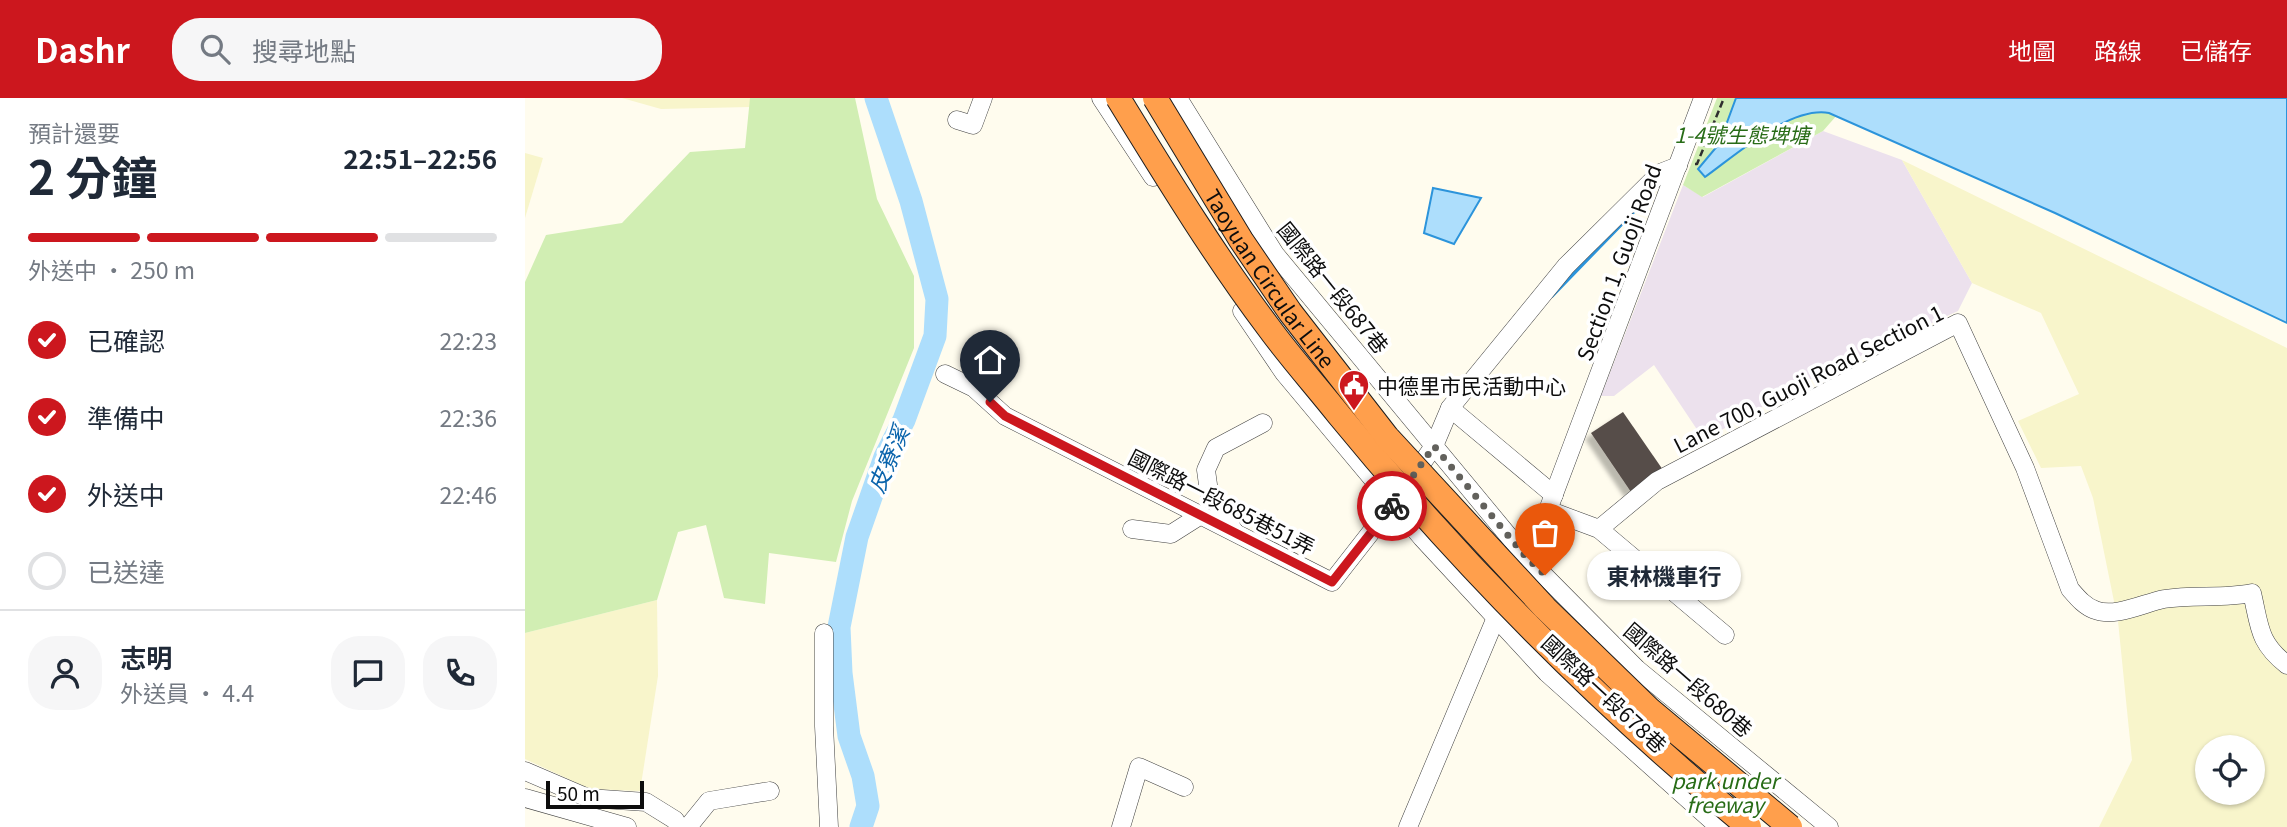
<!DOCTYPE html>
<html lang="zh-TW">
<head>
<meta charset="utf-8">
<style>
	body { margin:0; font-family:Georgia,"Noto Sans TC",serif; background:#f6f6f7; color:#1f2937; height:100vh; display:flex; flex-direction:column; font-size:26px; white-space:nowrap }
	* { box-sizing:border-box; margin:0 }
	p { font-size:23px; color:#747a83 }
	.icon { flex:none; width:38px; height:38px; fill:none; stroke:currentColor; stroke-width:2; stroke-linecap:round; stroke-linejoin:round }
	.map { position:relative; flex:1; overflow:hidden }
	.sheet { display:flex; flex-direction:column; background:#fff; width:525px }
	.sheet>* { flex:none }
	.controls { position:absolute; left:1670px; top:637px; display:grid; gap:14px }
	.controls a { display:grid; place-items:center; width:70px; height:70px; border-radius:50%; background:#fff; box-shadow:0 2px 5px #0004; font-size:35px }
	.scale { position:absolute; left:21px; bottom:18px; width:98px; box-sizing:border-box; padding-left:7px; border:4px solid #0d0d0d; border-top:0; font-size:19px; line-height:24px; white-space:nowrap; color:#0d0d0d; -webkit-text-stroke:5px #fff; paint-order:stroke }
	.pin { position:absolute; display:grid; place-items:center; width:60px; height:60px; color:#fff; margin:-72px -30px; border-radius:50% 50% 50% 0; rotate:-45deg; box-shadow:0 0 7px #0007 }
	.pin .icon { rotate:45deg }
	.courier { position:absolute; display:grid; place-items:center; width:70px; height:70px; margin:-35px; border:5px solid #cc171e; border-radius:50%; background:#fff; color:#222; box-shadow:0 2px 9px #0007 }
	.bubble { position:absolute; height:49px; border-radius:24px; background:#fff; box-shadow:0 2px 5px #0004; font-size:23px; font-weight:700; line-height:49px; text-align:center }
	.overview em { font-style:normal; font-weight:700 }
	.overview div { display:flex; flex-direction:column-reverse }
	.overview { display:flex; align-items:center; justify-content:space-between; height:119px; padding:0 28px }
	h1 { font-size:46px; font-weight:700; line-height:52px }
	.bar { display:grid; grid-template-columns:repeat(4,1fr); gap:10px 7px; align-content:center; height:84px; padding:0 28px }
	.bar i { height:9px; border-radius:5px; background:#e0e1e3 }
	.bar .selected { background:#cc171e }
	.bar p { grid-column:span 4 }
	.line { display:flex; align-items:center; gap:18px; padding:0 28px; border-top:2px solid #e0e1e3 }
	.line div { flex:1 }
	.round { display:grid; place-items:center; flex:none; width:74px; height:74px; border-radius:28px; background:#f6f6f7 }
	ol { padding:0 28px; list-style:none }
	li { display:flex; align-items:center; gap:21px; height:77px }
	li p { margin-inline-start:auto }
	li .icon { padding:7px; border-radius:50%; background:#cc171e; color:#fff; stroke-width:4 }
	li:last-child { color:#747a83 }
	li i { width:38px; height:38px; border:4px solid #e0e1e3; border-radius:50% }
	header { display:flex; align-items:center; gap:42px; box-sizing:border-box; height:98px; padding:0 35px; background:#cc171e; color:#fff }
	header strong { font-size:33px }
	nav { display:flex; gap:38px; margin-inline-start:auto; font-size:24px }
	.search { width:490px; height:63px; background:#f6f6f7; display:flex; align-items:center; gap:18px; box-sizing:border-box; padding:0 24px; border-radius:28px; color:#747a83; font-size:26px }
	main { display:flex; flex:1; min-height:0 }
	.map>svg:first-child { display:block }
</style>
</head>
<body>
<header>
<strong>Dashr</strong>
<div class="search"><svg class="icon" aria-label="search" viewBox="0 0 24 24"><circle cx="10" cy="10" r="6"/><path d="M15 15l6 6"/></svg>搜尋地點</div>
<nav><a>地圖</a><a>路線</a><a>已儲存</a></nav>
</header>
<main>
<section class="sheet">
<div class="overview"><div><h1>2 分鐘</h1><p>預計還要</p></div><em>22:51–22:56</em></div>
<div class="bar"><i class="selected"></i><i class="selected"></i><i class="selected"></i><i></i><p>外送中 · 250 m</p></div>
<ol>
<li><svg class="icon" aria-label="check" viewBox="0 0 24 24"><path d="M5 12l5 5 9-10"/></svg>已確認<p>22:23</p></li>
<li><svg class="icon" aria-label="check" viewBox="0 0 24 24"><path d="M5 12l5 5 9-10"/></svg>準備中<p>22:36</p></li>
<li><svg class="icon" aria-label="check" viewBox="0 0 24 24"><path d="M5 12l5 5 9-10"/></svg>外送中<p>22:46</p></li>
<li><i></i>已送達</li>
</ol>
<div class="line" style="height:126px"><a class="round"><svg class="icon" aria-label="person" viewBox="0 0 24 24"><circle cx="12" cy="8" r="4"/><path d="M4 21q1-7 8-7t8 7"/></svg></a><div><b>志明</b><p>外送員 · 4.4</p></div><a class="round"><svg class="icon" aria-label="chat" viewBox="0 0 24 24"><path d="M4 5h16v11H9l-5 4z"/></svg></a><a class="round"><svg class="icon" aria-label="phone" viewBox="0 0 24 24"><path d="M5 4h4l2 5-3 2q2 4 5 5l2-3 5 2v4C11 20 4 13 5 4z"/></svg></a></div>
</section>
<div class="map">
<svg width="1762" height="729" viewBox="0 0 1762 729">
	<defs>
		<filter id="shadow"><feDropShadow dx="-6" dy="6" stdDeviation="2" flood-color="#0004"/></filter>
	</defs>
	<rect width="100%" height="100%" fill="#fffcee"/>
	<polygon fill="#ece1ed" points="1298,33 1377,62 1447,185 1433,213 1284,282 1179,342 1129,267 1089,298 1076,298 1158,87 1178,99"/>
	<g fill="#f8f5cb" fill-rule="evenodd">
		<polygon points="97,0 225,0 225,9 136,11"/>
		<polygon points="0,55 18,60 0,120"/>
		<path d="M 1377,62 L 1762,250 L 1762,729 L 1574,729 L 1607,662 L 1593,523 L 1568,400 L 1556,368 L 1516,370 L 1493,323 L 1554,296 L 1516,215 L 1447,185 ZM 1682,649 L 1727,649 L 1727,695 L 1682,695 Z"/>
		<polygon points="132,502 133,578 115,693 65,691 0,661 0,535"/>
	</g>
	<g fill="#d1eeb3">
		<polygon points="225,0 330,0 352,101 389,178 389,250 327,403 311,464 244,455 240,506 199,500 181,427 153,434 132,502 0,535 0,184 21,137 97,125 165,54 220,50"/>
		<polygon points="1192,0 1327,0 1298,33 1177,99 1158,87"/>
	</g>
	<g fill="#addefc" stroke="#2c94db" stroke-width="2">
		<path d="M 1211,0 L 1762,0 L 1762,225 L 1530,115 L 1304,15 C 1265,8 1211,57 1180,79 L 1173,71 L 1194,46 Z"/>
		<polygon points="908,90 956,100 929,146 899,135"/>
	</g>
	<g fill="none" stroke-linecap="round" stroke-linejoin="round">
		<polyline stroke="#2c94db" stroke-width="3.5" points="1027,198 1122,100"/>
		<polyline stroke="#addefc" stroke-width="23" points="336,729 343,708 338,678 324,638 316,575 314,529 332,439 360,359 379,322 410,238 412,201 386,103 351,0"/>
	</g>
	<polygon fill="#574e49" filter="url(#shadow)" points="1098,314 1138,372 1106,394 1066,335"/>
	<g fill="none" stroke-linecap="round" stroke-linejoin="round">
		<g stroke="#404040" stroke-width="19">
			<g id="minor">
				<polyline points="576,0 628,79"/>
				<polyline points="653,0 750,156 1001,459 1112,571 1304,729"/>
				<polyline points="432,22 448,27 458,0"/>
				<polyline points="717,213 759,275 897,440 1022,575 1194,729"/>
				<polyline points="420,276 449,290 480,318 807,484 868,406 909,348 925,310 1041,168 1135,75 1153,68"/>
				<polyline points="925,310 1029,397"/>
				<polyline points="1023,412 1074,431 1200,537"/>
				<polyline points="607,431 646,436 676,417"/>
				<path d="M 1074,431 L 1132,383 L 1433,225 L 1500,370 L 1545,491 C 1552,499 1559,508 1570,512 C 1590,520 1619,505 1639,501 C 1668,496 1698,501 1727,495 C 1735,529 1733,544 1762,567"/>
				<polyline points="709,433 684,394 681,372 691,350 738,325"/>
				<polyline points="997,466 1023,412 1178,0"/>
				<polyline points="299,535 299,628 304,729"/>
				<polyline points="0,673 63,700 121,704 150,722 154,729"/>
				<polyline points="0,700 102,729"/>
				<polyline points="163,729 184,703 245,693"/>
				<polyline points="596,729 614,669 659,689"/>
				<polyline points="883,729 975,510"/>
			</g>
		</g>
		<polyline stroke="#2f2f2f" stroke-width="2.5" stroke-dasharray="7 3.5" stroke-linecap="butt" points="1170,66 1172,66 1199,0"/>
		<use href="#minor" stroke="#fff" stroke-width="18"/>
		<g stroke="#1e1e1e" stroke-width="26" stroke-linecap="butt">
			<g id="highway-bridge">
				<path d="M 593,0 C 641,78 689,157 744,230 C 766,260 791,288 814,317 C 937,467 1074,606 1224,729"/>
				<path id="s1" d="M 630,0 L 716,142 L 765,214 L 862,339 L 1020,510 L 1125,612 L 1265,729"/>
			</g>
		</g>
		<use href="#highway-bridge" stroke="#ff9f4c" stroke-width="24"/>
	</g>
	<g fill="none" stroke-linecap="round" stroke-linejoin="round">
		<polyline stroke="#62615c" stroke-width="7" stroke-dasharray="0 12.6" points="867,408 909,348 1001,459 1020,477"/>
		<polyline stroke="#cc171e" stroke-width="9" points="465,304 480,318 807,484 867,408"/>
	</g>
	<defs>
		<g id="civic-pin" transform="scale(1.575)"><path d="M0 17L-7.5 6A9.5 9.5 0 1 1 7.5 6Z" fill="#cc171e" stroke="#fff"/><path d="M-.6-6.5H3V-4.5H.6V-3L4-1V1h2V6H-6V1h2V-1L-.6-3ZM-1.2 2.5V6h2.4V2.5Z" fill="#fff"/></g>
	</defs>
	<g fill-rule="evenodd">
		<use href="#civic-pin" x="829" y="287"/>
	</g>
	<g text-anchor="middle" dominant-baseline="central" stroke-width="7" stroke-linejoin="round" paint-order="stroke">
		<g font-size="21" font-style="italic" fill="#286c17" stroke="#fff">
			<text x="1217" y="36">1-4號生態埤塘</text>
			<text x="1200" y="682">park under<tspan x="1200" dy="24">freeway</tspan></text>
		</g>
		<g font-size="21" fill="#0d0d0d" stroke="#fff">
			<text transform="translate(1093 164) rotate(-70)">Section 1, Guoji Road</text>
			<text stroke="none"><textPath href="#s1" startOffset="214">Taoyuan Circular Line</textPath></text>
			<text transform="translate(809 189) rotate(51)">國際路一段687巷</text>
			<text transform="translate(1283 280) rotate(-27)">Lane 700, Guoji Road Section 1</text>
			<text transform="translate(697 403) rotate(27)">國際路一段685巷51弄</text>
			<text transform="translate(1164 581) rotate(41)">國際路一段680巷</text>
			<text transform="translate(1080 595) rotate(43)">國際路一段678巷</text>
		</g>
		<g font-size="21" fill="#0d0d0d" stroke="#fff" text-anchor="start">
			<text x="852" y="287">中德里市民活動中心</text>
		</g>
		<g font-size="23" font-style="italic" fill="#0a64ac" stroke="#fff">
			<text transform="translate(362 361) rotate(-67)">皮寮溪</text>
		</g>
	</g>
</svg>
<div class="controls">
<a><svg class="icon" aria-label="locate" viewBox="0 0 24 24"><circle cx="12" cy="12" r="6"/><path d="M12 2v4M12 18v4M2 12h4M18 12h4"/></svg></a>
</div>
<div class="scale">50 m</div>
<div class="pin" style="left:1020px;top:477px;background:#ea580c"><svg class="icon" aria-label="bag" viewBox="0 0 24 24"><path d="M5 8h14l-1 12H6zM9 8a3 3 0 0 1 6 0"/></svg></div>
<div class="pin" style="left:465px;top:304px;background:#1f2937"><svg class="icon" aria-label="home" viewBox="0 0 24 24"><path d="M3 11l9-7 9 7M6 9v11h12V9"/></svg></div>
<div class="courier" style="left:867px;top:408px"><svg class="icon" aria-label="bike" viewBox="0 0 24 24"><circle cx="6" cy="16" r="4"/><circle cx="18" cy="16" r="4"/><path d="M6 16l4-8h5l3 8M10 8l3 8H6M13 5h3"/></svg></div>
<div class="bubble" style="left:1062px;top:453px;width:154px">東林機車行</div>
</div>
</main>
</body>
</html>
